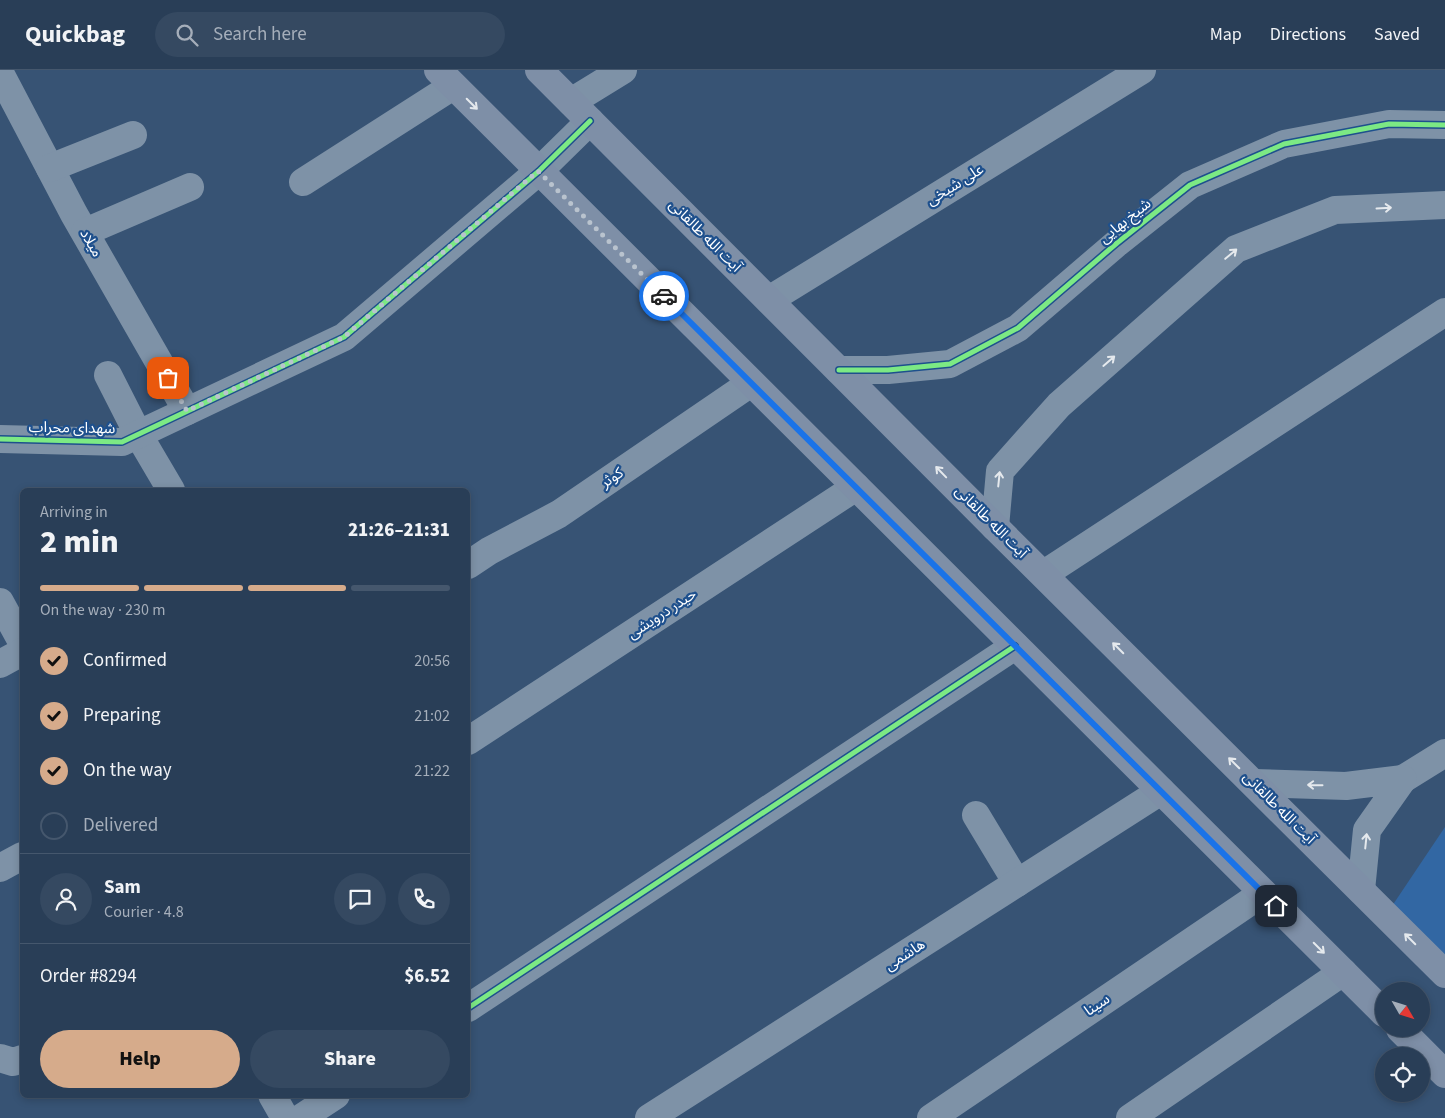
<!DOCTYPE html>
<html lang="en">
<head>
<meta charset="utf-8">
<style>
	body { margin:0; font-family:"Source Sans 3","Noto Sans Arabic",sans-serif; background:#354961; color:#f1f3f6; height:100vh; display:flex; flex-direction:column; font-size:19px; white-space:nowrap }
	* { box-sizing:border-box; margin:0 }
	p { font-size:16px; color:#a5aeba }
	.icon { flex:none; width:28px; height:28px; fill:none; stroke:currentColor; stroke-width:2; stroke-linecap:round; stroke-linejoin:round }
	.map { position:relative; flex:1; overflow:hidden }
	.panel { position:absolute; left:20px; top:418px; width:450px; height:610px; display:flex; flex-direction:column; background:#293e57; border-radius:8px; box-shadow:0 2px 8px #0003,0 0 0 1px #45576d }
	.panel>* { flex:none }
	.needle { width:32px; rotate:129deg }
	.tools { position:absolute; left:1375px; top:912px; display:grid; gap:10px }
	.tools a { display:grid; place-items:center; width:55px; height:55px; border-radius:50%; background:#293e57; box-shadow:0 2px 8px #0003,0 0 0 1px #45576d; font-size:25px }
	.pin { position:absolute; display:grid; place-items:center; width:42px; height:42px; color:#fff; margin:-21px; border-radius:10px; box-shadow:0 2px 8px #0006 }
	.courier { position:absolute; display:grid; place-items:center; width:50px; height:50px; margin:-25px; border:4px solid #1a73e8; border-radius:50%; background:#fff; color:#222; box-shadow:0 1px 6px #0007 }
	.head em { font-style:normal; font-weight:800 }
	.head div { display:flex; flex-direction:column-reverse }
	.head { display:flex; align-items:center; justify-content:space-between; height:85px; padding:0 20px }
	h1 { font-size:32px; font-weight:800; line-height:38px }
	.bar { display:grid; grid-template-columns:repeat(4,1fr); gap:8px 5px; align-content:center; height:60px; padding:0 20px }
	.bar i { height:6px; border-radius:4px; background:#45576d }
	.bar .selected { background:#d6ab8b }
	.bar p { grid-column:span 4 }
	.line { display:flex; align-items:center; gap:12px; padding:0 20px; border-top:1px solid #45576d }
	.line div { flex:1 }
	.round { display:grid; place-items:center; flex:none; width:52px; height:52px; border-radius:26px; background:#354961 }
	ol { padding:0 20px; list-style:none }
	li { display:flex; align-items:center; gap:15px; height:55px }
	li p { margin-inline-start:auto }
	li .icon { padding:5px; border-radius:50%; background:#d6ab8b; color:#111; stroke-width:4 }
	li:last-child { color:#a5aeba }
	li i { width:28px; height:28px; border:2px solid #45576d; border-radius:50% }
	.primary-button { display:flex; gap:10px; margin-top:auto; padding:10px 20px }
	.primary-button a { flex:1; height:58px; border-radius:30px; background:#d6ab8b; color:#111; font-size:20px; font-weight:800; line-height:58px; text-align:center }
	.primary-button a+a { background:#354961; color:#f1f3f6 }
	header { display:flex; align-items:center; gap:30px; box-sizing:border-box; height:70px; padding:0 25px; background:#293e57; border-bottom:1px solid #45576d }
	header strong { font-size:24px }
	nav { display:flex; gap:28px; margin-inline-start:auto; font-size:18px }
	.search { width:350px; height:45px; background:#354961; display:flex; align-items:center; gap:12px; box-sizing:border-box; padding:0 18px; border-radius:28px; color:#a5aeba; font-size:19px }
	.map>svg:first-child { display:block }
</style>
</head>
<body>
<header>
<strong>Quickbag</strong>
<div class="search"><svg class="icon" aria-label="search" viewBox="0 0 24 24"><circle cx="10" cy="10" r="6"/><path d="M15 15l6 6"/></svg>Search here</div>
<nav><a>Map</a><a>Directions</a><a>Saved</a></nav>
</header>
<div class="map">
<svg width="1445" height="1048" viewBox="0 0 1445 1048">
	<rect width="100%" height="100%" fill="#375374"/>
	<polygon fill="#3267a3" points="1445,757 1445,894 1386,845"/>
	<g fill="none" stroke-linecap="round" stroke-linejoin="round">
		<g stroke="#7e92a7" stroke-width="28">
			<polyline points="0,3 74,144 187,341"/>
			<polyline points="571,32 623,0"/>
			<polyline points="50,98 133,65"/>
			<polyline points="303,112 453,16"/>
			<polyline points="85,162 190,117"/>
			<polyline points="769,230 1142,0"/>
			<polyline points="839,300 888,300 950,294 1018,258 1117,173 1190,115 1284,74 1389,54 1445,55"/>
			<polyline points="108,305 138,364 171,420"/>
			<polyline points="0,369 122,372 344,267 539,101 590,51"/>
			<polyline points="995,457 1000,401 1059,335 1236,179 1335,140 1445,135"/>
			<polyline points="468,495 489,481 559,444 751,313"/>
			<polyline points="1044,504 1445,242"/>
			<polyline points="0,532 22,572"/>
			<polyline points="0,594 22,582"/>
			<polyline points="468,671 856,417"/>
			<polyline points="1403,709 1445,683"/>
			<polyline points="1254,713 1346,716 1403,709 1367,760 1361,820"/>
			<polyline points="976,745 1017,813"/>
			<polyline points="0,798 22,786"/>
			<polyline points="468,938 1015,576"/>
			<polyline points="0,988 13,992 22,989"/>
			<polyline points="272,1025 285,1048"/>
			<polyline points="301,1048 336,1025"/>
			<polyline points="649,1048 1161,721"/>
			<polyline points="931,1048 1263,823"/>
			<polyline points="1130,1048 1343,902"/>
		</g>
		<g stroke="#7e8fa7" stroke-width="28">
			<polyline points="438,0 1384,943"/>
			<polyline points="539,0 995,457 1445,904"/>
			<polyline points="1400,959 1445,1004"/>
		</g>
		<g stroke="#1e508d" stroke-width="8">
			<g id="cycleway">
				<polyline points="839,300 888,300 950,294 1018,258 1117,173 1190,115 1284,74 1389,54 1445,55"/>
				<polyline points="0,369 122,372 344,267 539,101 590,51"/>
				<polyline points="468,938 1015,576"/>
			</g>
		</g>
		<use href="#cycleway" stroke="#7ce984" stroke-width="5"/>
	</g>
	<defs><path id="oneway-shaft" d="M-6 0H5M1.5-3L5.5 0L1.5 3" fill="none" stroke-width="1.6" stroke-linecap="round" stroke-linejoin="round" transform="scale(1.25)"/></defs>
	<g stroke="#e5e9ed">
		<use href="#oneway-shaft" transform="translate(472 34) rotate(45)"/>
		<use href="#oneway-shaft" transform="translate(1384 138) rotate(-3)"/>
		<use href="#oneway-shaft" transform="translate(1231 184) rotate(-40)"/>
		<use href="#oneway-shaft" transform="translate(1109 291) rotate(-41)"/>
		<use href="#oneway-shaft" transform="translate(941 402) rotate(-134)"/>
		<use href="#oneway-shaft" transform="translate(999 409) rotate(-84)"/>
		<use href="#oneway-shaft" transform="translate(1118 578) rotate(-135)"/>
		<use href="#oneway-shaft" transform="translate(1234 693) rotate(-135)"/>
		<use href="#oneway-shaft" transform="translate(1315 715) rotate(-179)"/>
		<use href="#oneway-shaft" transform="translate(1366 771) rotate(-84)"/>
		<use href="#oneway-shaft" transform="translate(1410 869) rotate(-135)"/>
		<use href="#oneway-shaft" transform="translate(1319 878) rotate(45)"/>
	</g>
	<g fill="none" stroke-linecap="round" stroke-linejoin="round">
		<polyline stroke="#b9c3ce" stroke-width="5" stroke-dasharray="0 9" points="168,308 187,341 344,267 538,101 664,226"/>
		<polyline stroke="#1a73e8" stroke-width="6" points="664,226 1276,836"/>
	</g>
	<g text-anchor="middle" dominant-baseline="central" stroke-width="4.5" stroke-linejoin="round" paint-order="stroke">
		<g font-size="15" fill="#fff" stroke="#1e508d">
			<text transform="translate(955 115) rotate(-32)">علی شیخی</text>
			<text transform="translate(1125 151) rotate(-39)">شیخ بهایی</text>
			<text transform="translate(705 166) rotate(45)">آیت الله طالقانی</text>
			<text transform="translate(91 173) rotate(60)">میلاد</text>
			<text transform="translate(72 358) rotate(1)">شهدای محراب</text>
			<text transform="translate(612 408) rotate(-34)">کوثر</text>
			<text transform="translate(991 452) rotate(45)">آیت الله طالقانی</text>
			<text transform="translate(662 544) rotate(-33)">حیدر درویشی</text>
			<text transform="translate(1279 738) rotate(45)">آیت الله طالقانی</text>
			<text transform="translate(905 885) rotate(-33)">هاشمی</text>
			<text transform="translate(1097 935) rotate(-34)">سینا</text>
		</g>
	</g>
</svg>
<div class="tools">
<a><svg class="needle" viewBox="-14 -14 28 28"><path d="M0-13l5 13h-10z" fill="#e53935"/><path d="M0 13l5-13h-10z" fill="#a5aeba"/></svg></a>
<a><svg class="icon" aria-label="locate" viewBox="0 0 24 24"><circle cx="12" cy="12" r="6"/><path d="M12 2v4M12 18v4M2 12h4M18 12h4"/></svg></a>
</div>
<div class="pin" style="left:168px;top:308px;background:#ea580c"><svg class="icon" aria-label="bag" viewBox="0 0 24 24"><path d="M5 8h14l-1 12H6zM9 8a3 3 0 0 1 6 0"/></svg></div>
<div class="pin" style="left:1276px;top:836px;background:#1f2937"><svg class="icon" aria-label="home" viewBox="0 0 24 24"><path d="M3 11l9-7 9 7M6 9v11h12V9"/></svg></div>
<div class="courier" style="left:664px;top:226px"><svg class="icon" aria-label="car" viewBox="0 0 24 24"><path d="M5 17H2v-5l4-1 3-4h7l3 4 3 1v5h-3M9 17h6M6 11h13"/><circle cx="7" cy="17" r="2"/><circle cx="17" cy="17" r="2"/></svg></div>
<section class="panel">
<div class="head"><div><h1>2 min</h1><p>Arriving in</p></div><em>21:26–21:31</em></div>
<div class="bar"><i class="selected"></i><i class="selected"></i><i class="selected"></i><i></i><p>On the way · 230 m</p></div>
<ol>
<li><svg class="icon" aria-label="check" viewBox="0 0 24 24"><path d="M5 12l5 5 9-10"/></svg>Confirmed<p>20:56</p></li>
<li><svg class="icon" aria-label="check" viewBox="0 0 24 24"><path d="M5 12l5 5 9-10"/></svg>Preparing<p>21:02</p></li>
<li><svg class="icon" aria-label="check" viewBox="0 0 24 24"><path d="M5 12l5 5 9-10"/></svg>On the way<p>21:22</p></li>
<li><i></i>Delivered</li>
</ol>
<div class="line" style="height:90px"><a class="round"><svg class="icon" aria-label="person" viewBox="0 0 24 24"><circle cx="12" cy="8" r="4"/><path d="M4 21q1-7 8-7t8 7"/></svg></a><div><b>Sam</b><p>Courier · 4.8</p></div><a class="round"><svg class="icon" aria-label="chat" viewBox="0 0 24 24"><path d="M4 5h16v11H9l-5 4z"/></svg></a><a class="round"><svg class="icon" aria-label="phone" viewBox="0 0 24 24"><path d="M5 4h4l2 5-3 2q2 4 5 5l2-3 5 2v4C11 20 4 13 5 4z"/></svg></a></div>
<div class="line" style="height:65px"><div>Order #8294</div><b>$6.52</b></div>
<div class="primary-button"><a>Help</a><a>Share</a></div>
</section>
</div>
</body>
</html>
